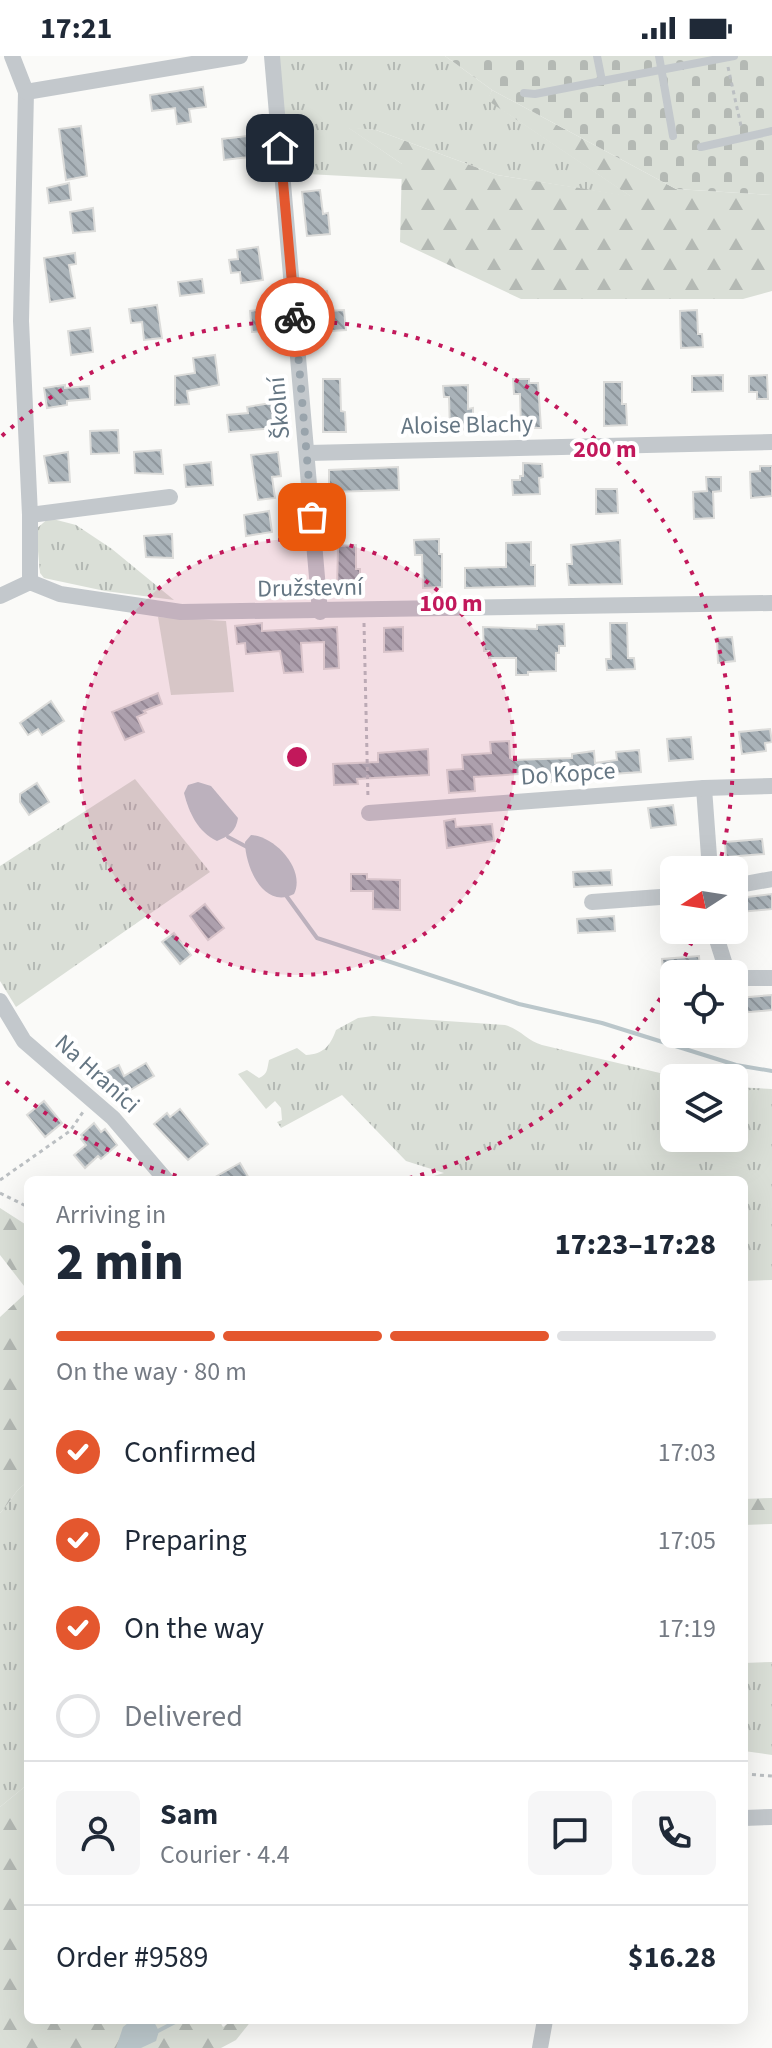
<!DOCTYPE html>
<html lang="en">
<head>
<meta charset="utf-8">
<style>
	body { margin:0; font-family:"Source Sans 3",sans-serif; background:#f6f6f7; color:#1f2937; height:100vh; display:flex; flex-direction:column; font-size:30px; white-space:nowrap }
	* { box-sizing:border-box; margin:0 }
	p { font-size:26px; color:#747a83 }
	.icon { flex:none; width:44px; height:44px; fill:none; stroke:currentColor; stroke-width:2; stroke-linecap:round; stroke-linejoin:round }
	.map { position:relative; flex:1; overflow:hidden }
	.side { position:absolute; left:24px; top:1120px; width:724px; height:848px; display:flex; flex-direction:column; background:#fff; border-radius:12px; box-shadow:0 8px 32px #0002 }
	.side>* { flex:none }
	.needle { width:52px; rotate:258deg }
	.fabs { position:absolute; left:660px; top:800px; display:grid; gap:16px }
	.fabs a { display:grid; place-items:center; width:88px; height:88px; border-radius:12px; background:#fff; box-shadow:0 8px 32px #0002; font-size:40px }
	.pin { position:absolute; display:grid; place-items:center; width:68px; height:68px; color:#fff; margin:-34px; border-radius:16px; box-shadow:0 4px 12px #0006 }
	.courier { position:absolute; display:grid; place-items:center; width:80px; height:80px; margin:-40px; border:6px solid #e4572e; border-radius:50%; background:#fff; color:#222; box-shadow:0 2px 10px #0007 }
	.headline em { font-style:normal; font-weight:800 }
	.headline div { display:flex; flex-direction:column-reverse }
	.headline { display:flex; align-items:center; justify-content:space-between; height:136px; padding:0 32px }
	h1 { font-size:52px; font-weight:800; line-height:60px }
	.bar { display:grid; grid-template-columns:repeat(4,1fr); gap:12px 8px; align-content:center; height:96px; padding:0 32px }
	.bar i { height:10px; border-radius:6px; background:#e0e1e3 }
	.bar .current { background:#e4572e }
	.bar p { grid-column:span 4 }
	.line { display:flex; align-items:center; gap:20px; padding:0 32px; border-top:2px solid #e0e1e3 }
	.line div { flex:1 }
	.round { display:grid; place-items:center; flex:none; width:84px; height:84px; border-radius:12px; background:#f6f6f7 }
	ol { padding:0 32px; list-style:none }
	li { display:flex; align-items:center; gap:24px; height:88px }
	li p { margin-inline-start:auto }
	li .icon { padding:8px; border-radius:50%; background:#e4572e; color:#fff; stroke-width:4 }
	li:last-child { color:#747a83 }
	li i { width:44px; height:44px; border:4px solid #e0e1e3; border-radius:50% }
	.status { display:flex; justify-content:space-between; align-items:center; height:56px; padding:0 40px; background:#fff; direction:ltr }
	.status svg { height:22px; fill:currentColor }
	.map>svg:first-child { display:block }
</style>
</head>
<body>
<div class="status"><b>17:21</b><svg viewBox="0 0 49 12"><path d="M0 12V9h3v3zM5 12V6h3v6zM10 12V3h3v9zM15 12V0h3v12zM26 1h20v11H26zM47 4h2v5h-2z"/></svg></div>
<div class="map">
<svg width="772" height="1992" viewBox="0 0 772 1992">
	<defs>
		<pattern id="grass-tufts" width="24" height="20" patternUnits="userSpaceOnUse" patternTransform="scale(2)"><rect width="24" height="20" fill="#dadfd7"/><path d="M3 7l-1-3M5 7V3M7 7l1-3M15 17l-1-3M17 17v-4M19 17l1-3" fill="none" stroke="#b4b9b4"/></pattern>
		<pattern id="forest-firs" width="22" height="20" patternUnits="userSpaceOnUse" patternTransform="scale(2)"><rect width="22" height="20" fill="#dadfd7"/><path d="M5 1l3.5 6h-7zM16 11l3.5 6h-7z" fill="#b4b9b4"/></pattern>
		<pattern id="cemetery-stones" width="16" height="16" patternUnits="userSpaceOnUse" patternTransform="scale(2)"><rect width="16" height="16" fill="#dadfd7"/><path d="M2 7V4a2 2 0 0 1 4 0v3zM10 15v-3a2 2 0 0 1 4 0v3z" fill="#b4b9b4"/></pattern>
		<pattern id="building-back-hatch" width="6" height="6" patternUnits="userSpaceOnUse" patternTransform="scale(2)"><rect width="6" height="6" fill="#aab3b9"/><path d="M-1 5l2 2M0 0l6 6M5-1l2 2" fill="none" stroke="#8e969c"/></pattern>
	</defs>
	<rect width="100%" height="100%" fill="#fafaf8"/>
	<g fill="url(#grass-tufts)">
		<polygon points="279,0 445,0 492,34 488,44 632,141 497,119 376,74 349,72 402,108 402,123 288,117"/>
		<polygon points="49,462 76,469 112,493 174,544 105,535 44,522 40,517 36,473"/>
		<polygon points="135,723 210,816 16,951 0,925 0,810"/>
		<path d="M 373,960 L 505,969 C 520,973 528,985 542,989 L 681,1022 L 674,1022 L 674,1082 L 734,1082 L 734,1031 L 772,1033 L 772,1224 L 744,1225 L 744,1124 L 420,1124 L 444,1117 L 406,1105 L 342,1039 L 281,1072 L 277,1066 L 282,1064 L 281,1052 L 275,1045 L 266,1053 L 238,1018 L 247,1014 L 259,1022 C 268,1018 267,1013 269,1004 L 297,992 L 306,999 C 324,998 330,990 336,974 L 358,962 Z"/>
		<path d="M 28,1426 L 28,1728 L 0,1751 L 0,1457 C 10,1447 16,1432 28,1426 Z"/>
		<polygon points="772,1606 772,1699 744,1695 744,1607"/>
	</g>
	<g fill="url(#forest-firs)">
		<polygon points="492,34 676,133 772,139 772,235 743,243 521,243 400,186 402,108 347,71 376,74 497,119 630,140 487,44"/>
		<path d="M 0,1152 L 28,1170 L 28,1426 C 16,1432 10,1447 0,1457 L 0,1261 L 28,1235 L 0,1199 Z"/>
		<polygon points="772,1442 772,1468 744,1469 744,1443"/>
		<polygon points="28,1728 28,1964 219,1964 223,1971 233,1964 252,1964 236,1984 221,1992 0,1992 0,1751"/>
	</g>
	<polygon fill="url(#cemetery-stones)" points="445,0 772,0 772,139 676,133 492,34"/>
	<polygon fill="#dadfd7" points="158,561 226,565 234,636 171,639"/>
	<g fill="#bbc7cb">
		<path d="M 198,726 L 211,730 L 238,762 C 236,775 229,780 217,785 C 198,776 189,757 184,737 L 188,729 Z"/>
		<path d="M 251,779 C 275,780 306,814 294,838 C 263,854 245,810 245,786 Z"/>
		<polygon points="132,1964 154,1966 159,1975 156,1985 141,1992 116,1992 123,1971"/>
	</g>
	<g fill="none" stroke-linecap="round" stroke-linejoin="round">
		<g stroke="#bbc7cb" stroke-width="4">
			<polyline points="228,781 247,791"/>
			<polyline points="285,838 317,882 519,948 602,967 736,1009 772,1015"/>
			<polyline points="156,1976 179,1964"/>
		</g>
	</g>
	<g fill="url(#building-back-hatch)" stroke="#dcdcda" stroke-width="2">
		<polygon points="203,31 206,51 189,53 191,66 177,68 175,52 152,55 150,39"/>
		<polygon points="81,70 87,120 66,124 59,73"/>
		<polygon points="247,80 249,101 224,104 222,83"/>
		<polygon points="69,127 71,144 49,147 47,132"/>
		<polygon points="320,134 323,158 328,157 330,178 307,180 302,136"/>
		<polygon points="93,152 95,175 73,177 70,156"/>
		<polygon points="258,191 263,224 241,227 240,216 231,217 229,204 238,203 237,194"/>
		<polygon points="75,197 76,208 69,209 75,242 50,246 44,202"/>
		<polygon points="202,223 204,237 180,240 178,226"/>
		<polygon points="327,235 329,255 344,254 346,274 314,276 311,237"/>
		<polygon points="157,249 162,282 144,284 142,266 131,267 129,253"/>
		<polygon points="268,253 274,253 276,274 252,276 250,255"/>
		<polygon points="697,254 698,278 702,278 703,291 681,292 680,255"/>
		<polygon points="90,272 93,296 71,299 68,275"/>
		<polygon points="215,299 219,329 187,335 189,348 175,349 175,320 195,317 193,302"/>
		<polygon points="723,319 723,335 692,336 692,320"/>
		<polygon points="767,319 768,343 757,343 757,336 749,336 749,320"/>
		<polygon points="323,323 340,323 341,355 345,356 346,376 323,376"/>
		<polygon points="513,323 529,323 529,327 538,327 541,372 521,372 520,338 514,338"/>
		<polygon points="604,326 622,326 622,348 626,348 627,369 604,370"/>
		<polygon points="65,329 65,332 89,330 90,343 67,345 67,349 47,352 44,332"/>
		<polygon points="468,329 468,353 473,352 473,361 487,361 487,373 450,374 449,341 444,341 443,330"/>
		<polygon points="271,347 275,372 229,376 227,359 248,357 247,351"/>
		<polygon points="118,374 119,397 91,398 90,375"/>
		<polygon points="161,394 163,418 135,417 134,396"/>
		<polygon points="68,396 70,426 49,427 44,400"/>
		<polygon points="278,396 281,420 272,421 275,442 258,444 251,399"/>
		<polygon points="211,406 213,429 186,431 184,409"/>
		<polygon points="523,407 542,408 543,421 539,422 540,438 513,439 512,424 520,424 520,420 523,420"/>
		<polygon points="760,410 772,410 772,440 751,442 750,416 760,415"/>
		<polygon points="398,411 399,434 329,436 329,414"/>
		<polygon points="706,421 721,421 721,435 713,436 714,462 694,463 693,436 707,435"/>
		<polygon points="596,433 617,433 618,457 596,458"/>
		<polygon points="269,455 272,476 246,480 244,459"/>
		<polygon points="172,478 173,502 146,501 144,480"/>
		<polygon points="439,483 439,498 442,498 442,531 423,532 422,499 415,499 414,484"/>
		<polygon points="620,484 622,528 569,529 567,508 572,508 571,489"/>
		<polygon points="531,486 531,509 535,509 535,530 465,532 465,512 506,511 506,487"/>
		<polygon points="356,489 356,513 360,513 360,533 337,534 338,490"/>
		<polygon points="262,567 262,575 337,571 339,612 324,613 324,586 301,587 303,616 284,617 280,595 246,598 245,587 237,588 235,570"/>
		<polygon points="610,567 627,567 628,602 634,602 635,613 607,614 606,603 611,603"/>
		<polygon points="564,568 565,590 559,590 559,597 556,597 556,615 528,616 528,619 516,619 516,602 489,602 489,595 484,595 483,571 537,573 537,569"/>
		<polygon points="403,571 403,595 384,596 384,572"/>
		<polygon points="732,581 735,605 718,607 717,582"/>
		<polygon points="158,637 162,648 144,655 146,657 137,661 144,676 125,684 112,656"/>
		<polygon points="51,645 64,665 42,679 38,673 28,679 20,667"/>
		<polygon points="770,673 772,686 765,687 766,695 742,698 739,676"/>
		<polygon points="691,681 693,703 669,705 667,683"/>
		<polygon points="509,685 510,702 513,704 572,702 572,698 594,695 595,707 617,704 616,696 639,694 641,716 596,719 596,721 543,727 543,725 536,725 535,717 474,721 475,735 449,737 447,714 463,713 462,699 491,697 490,686"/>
		<polygon points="428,693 429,719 357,723 358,728 334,729 333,708 378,706 378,697"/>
		<polygon points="37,727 49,746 29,759 20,746 20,738"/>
		<polygon points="673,749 676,769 651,772 648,752"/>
		<polygon points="455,763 456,771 492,768 494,785 447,792 444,765"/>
		<polygon points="762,783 764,798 726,801 725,786"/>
		<polygon points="611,814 612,829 574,831 573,816"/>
		<polygon points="351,818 367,818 367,823 400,824 400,854 373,853 373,835 351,835"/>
		<polygon points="772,838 772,853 740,856 738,842"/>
		<polygon points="205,848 224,872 208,884 190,860"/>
		<polygon points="614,860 615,875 578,877 577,863"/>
		<polygon points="174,877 191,899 180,908 162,886"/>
		<polygon points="699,900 700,914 663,917 662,903"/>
		<polygon points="772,939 772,954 738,957 737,942"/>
		<polygon points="146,1007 154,1020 115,1043 103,1017 119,1009 124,1020"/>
		<polygon points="44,1045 62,1067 45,1081 27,1059"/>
		<polygon points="180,1053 208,1088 188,1104 154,1068 167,1057 170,1061"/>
		<polygon points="94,1067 101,1076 105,1073 117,1089 101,1103 98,1100 85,1112 74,1099 86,1089 81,1083 83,1081 81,1079"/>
		<polygon points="240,1107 250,1124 210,1124"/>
	</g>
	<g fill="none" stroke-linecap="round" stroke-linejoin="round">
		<g stroke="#bbbfc2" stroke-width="3" stroke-dasharray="4 4" stroke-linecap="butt">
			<polyline points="728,11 741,70"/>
			<polyline points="364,567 368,743"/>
			<polyline points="0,1124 70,1075 83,1056"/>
			<polyline points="0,1137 28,1151"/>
			<polyline points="744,1718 772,1720"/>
		</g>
		<g stroke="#c3c8cc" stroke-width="8">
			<polyline points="659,0 673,80"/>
			<polyline points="602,25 734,0"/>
			<polyline points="524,37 535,38 602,25 597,0"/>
			<polyline points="701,91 772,75"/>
		</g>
		<g stroke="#c3c8cc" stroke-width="16">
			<polyline points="12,0 26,36 21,265 30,459 30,526"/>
			<polyline points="272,0 320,556"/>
			<polyline points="26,36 240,0"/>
			<polyline points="308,397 772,386"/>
			<polyline points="30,459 170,441"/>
			<polyline points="0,540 30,526 60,538 181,556 772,547"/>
			<polyline points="704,732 710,814"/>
			<polyline points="369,757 704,732 772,730"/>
			<polyline points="734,830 772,823"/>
			<polyline points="592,846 674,840"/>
			<polyline points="714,874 725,909 733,918"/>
			<polyline points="734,919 737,922 772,922"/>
			<polyline points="0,945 24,985 113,1062 166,1124"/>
			<polyline points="744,1762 772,1761"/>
			<polyline points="540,1992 545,1964"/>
		</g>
	</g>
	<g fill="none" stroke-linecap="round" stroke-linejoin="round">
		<polyline stroke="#99a4ac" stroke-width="8" stroke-dasharray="0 14.4" points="295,261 312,461"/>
		<polyline stroke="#e4572e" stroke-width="10" points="280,92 295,261"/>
	</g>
	<circle cx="297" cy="701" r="218" fill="#c2185b" fill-opacity=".12"/>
	<g fill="none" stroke="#c2185b" stroke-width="4" stroke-dasharray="4 8">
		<circle cx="297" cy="701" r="218"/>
		<path d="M697 875A436 436 0 0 1 676 916M673 922A436 436 0 0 1 406 1123M188 1123A436 436 0 0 1 2 1022M2 380A436 436 0 0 1 718 814"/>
	</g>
	<g text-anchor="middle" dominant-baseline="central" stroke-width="8" stroke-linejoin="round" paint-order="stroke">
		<g font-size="24" fill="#657683" stroke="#fff">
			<text transform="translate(279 352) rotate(-95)">Školní</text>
			<text transform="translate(467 369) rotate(-1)">Aloise Blachy</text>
			<text transform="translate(310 532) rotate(-1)">Družstevní</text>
			<text transform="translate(568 718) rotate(-4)">Do Kopce</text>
			<text transform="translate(97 1018) rotate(42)">Na Hranici</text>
		</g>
	</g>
	<circle cx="297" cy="701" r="12" fill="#c2185b" stroke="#fff" stroke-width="4"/>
	<g font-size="24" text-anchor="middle" font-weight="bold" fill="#c2185b" stroke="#fff" stroke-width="8" stroke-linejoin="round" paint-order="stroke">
		<text x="605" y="401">200 m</text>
		<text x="451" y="555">100 m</text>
	</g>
</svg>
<div class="fabs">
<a><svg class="needle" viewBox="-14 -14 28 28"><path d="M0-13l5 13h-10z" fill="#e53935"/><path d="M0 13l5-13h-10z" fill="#747a83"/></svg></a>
<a><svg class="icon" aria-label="locate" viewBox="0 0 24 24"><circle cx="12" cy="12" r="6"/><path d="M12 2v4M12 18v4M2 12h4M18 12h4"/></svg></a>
<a><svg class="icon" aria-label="layers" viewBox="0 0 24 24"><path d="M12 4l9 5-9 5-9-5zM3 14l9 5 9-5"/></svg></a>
</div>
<div class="pin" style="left:312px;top:461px;background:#ea580c"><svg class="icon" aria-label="bag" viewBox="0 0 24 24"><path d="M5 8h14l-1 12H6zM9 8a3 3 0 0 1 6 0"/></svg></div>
<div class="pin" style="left:280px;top:92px;background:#1f2937"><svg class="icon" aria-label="home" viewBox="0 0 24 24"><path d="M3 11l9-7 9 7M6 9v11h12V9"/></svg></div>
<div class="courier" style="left:295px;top:261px"><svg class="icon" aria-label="bike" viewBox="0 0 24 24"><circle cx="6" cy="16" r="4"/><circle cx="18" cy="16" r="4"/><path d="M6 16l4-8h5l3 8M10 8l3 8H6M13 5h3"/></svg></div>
<section class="side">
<div class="headline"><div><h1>2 min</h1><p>Arriving in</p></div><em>17:23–17:28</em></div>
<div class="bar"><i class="current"></i><i class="current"></i><i class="current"></i><i></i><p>On the way · 80 m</p></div>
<ol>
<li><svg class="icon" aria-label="check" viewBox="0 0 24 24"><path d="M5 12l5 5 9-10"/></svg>Confirmed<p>17:03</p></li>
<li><svg class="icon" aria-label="check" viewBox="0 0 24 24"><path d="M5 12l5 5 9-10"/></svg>Preparing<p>17:05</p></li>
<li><svg class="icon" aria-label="check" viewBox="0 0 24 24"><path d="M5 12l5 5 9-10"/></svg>On the way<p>17:19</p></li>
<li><i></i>Delivered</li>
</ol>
<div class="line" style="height:144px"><a class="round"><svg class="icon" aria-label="person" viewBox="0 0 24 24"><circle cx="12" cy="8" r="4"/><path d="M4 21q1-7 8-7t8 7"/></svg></a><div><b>Sam</b><p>Courier · 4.4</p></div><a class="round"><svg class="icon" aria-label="chat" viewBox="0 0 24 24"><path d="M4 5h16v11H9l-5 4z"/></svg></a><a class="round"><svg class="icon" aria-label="phone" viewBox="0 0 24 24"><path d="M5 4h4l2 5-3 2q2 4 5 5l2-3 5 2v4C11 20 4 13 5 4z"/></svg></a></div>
<div class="line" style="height:104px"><div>Order #9589</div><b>$16.28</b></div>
</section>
</div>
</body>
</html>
